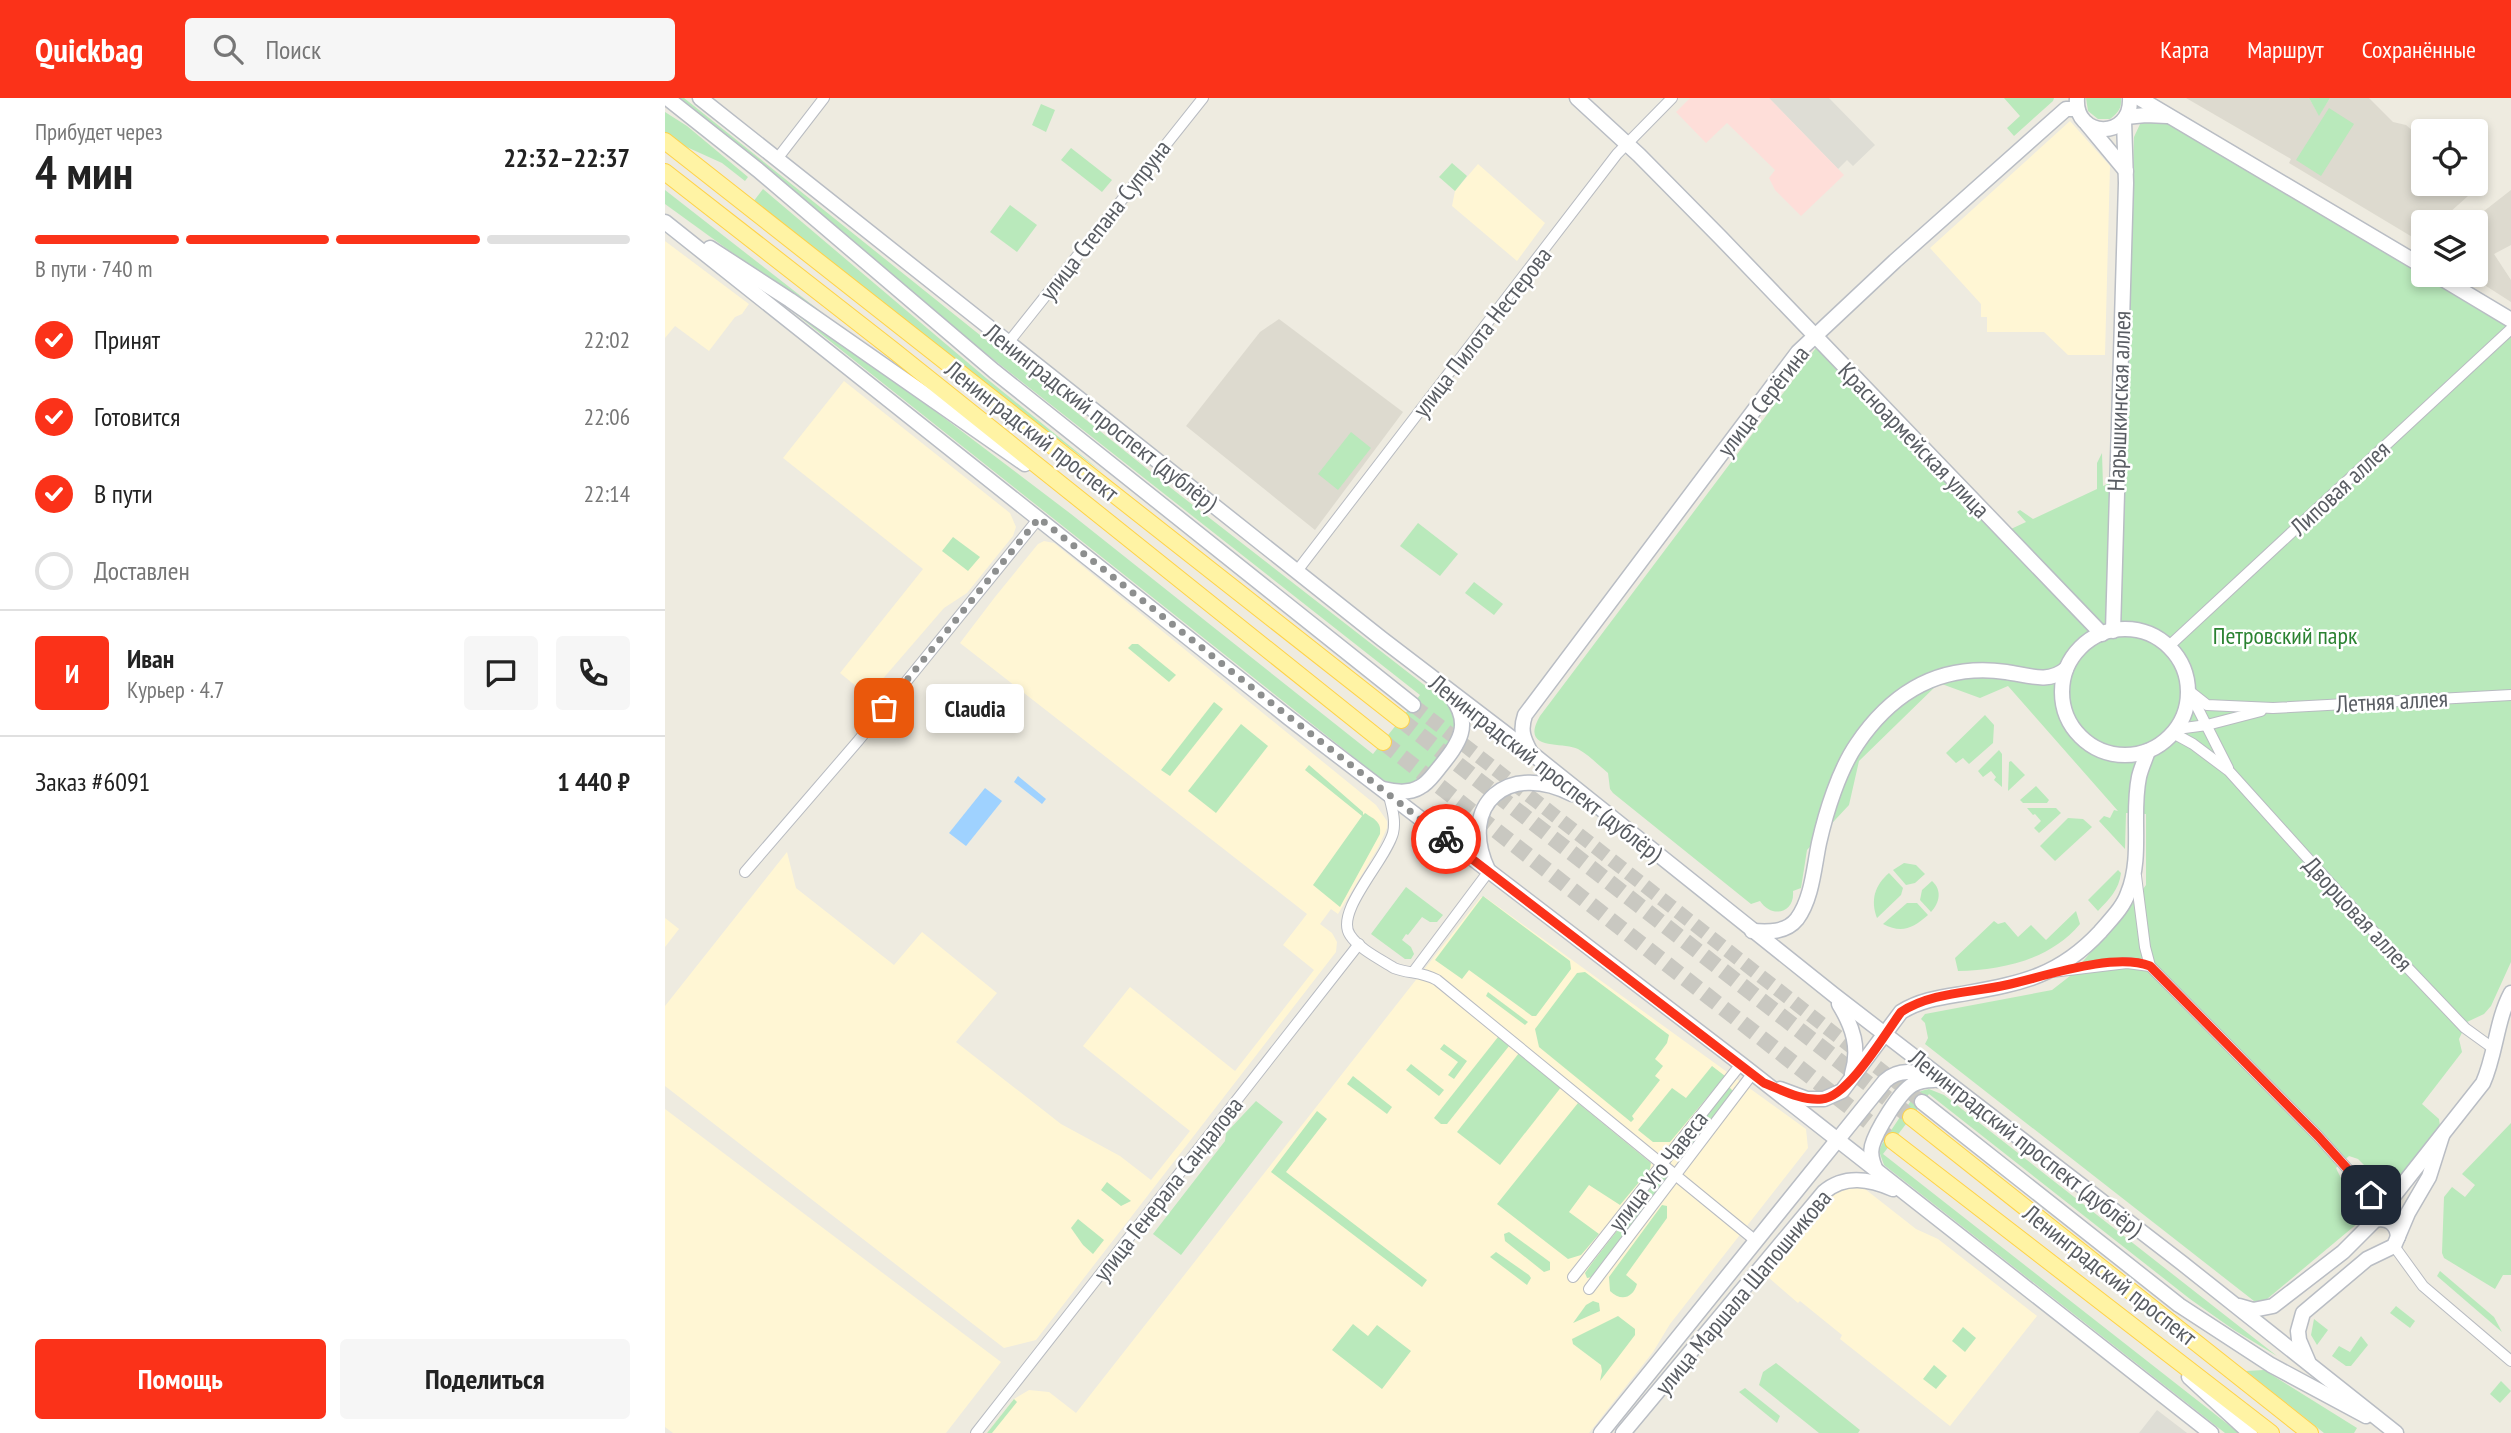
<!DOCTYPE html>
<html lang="ru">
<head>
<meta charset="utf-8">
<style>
	body { margin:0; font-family:"PT Sans Narrow",sans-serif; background:#f6f6f6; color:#222; height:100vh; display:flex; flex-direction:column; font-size:26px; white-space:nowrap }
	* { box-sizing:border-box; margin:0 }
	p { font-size:23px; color:#767676 }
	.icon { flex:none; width:38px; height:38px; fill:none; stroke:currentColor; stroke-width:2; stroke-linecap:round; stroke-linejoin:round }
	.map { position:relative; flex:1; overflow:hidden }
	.details { display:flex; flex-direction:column; background:#fff; width:665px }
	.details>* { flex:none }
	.fabs { position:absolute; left:1746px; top:21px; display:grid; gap:14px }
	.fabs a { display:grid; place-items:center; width:77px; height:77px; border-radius:7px; background:#fff; box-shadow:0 4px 10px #0003; font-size:35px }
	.pin { position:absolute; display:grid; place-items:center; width:60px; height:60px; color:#fff; margin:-30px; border-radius:14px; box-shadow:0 4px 10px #0006 }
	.courier { position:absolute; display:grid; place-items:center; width:70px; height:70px; margin:-35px; border:5px solid #fb3219; border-radius:50%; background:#fff; color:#222; box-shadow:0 2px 9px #0007 }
	.bubble { position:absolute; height:49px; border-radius:7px; background:#fff; box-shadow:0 4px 10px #0003; font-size:23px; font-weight:600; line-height:49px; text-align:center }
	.overview em { font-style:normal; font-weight:600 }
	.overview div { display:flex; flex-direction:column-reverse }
	.overview { display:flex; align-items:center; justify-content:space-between; height:119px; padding:0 35px }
	h1 { font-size:46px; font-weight:600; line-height:52px }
	.bar { display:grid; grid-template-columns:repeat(4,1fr); gap:10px 7px; align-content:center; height:84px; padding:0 35px }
	.bar i { height:9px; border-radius:5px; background:#e0e0e0 }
	.bar .on { background:#fb3219 }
	.bar p { grid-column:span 4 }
	.line { display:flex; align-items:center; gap:18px; padding:0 35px; border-top:2px solid #e0e0e0 }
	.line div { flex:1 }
	.round { display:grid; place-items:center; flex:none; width:74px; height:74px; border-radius:7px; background:#f6f6f6 }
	ol { padding:0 35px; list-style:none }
	li { display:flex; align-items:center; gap:21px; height:77px }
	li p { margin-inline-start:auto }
	li .icon { padding:7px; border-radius:50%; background:#fb3219; color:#fff; stroke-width:4 }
	li:last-child { color:#767676 }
	li i { width:38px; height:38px; border:4px solid #e0e0e0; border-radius:50% }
	.cta { display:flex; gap:14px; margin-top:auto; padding:14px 35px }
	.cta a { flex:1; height:80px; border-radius:7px; background:#fb3219; color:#fff; font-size:28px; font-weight:600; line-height:80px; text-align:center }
	.cta a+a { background:#f6f6f6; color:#222 }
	header { display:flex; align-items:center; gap:42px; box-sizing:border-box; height:98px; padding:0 35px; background:#fb3219; color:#fff }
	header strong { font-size:33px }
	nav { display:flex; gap:38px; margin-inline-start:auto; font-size:24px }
	.search { width:490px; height:63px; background:#f6f6f6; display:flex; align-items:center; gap:18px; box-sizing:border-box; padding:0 24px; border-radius:7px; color:#767676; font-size:26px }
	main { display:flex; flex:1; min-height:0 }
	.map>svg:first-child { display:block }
</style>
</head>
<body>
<header>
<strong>Quickbag</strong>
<div class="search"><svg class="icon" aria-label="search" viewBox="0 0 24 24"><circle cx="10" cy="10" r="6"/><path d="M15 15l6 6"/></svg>Поиск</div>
<nav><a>Карта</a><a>Маршрут</a><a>Сохранённые</a></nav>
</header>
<main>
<section class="details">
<div class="overview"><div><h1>4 мин</h1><p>Прибудет через</p></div><em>22:32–22:37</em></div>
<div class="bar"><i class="on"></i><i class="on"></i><i class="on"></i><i></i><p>В пути · 740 m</p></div>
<ol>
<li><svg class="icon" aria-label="check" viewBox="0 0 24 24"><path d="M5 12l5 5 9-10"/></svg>Принят<p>22:02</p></li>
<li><svg class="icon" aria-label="check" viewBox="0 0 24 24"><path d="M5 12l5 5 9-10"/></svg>Готовится<p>22:06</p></li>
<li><svg class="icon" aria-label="check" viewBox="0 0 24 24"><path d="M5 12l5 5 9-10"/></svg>В пути<p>22:14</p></li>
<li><i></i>Доставлен</li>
</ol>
<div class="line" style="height:126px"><b class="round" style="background:#fb3219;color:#fff">И</b><div><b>Иван</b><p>Курьер · 4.7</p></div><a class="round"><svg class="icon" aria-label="chat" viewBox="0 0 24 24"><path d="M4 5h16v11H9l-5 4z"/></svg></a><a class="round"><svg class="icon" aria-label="phone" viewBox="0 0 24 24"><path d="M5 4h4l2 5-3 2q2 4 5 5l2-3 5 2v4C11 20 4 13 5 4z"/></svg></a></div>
<div class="line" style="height:91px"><div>Заказ #6091</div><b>1 440 ₽</b></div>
<div class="cta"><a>Помощь</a><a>Поделиться</a></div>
</section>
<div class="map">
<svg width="1846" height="1335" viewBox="0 0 1846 1335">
	<rect width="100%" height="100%" fill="#eeebe0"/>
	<g fill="#fff6d4">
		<polygon points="1405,23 1445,68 1440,257 1403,257 1379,234 1322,234 1322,219 1316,219 1316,206 1265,150"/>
		<polygon points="813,66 880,125 852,163 787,108 790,93"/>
		<polygon points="0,143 84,206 77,216 70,219 44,253 10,228 0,240"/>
		<polygon points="179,283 345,415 351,429 348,438 302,495 279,510 203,598 175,575 258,471 118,360"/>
		<polygon points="379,443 389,445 711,707 722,723 722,730 713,750 673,816 666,811 655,826 667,835 672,844 671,854 371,1242 339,1250 0,988 0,908 122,754 131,790 229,867 257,834 332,895 291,944 396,1026 455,1058 486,1082 525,1033 418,948 465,889 570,973 649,872 618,847 642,816 295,545 330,499 373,446"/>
		<polygon points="816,799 820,799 1141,1031 1143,1050 1005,1226 988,1254 924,1335 322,1335 349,1301 364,1292 384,1294 411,1315"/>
		<polygon points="0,820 14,831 0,849"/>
		<polygon points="0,1011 336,1264 281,1335 8,1335 0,1329"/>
		<polygon points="1189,1088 1200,1091 1251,1131 1273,1141 1372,1218 1285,1328 1175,1241 1177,1237 1135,1203 1133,1205 1103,1179 1115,1162 1118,1153 1167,1093"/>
	</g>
	<g fill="#deddd5">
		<polygon points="1104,0 1164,0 1210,47 1188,68 1182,62 1173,71"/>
		<polygon points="1492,1312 1522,1335 1474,1335"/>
	</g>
	<g fill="#dddacf">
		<polygon points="1521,0 1644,0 1654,17 1665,0 1704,0 1728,24 1741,27 1759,43 1759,86 1803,86 1803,98 1774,124 1759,124 1759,138 1754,143 1624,65 1626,61"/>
		<polygon points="1846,92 1846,147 1829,156 1846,182 1846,204 1804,177 1811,177 1811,124 1805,124"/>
		<polygon points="614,221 738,314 650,432 521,328 595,234"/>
	</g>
	<polygon fill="#feded9" points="1025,0 1104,0 1179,77 1136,118 1110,92 1104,80 1110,72 1062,25 1041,45 1011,14"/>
	<g fill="#b9e9bb">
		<path d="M 15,0 L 19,0 L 506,390 L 776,600 C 781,605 787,610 789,618 C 794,636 768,674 753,683 C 740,691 727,687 715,680 L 122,209 L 124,208 L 274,316 L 406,416 L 708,656 L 755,597 L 263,210 L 104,72 Z"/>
		<polygon points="1339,0 1389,0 1388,3 1349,38 1342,30 1355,18"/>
		<path d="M 1421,0 L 1456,0 C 1457,10 1453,15 1445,21 L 1433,21 L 1423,13 Z"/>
		<polygon points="1644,0 1665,0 1654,18"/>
		<polygon points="376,6 390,12 381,34 367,27"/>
		<polygon points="1664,10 1689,26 1656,78 1631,62"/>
		<polygon points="0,14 22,28 83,79 80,83 57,65 15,46 0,34"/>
		<path d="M 1494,21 L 1511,27 L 1846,231 L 1846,864 L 1826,908 L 1819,916 L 1802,924 L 1794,941 L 1797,954 L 1757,1006 L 1774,1021 L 1775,1028 L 1735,1080 L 1729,1084 L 1715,1083 L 1693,1061 L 1684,1058 L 1671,1070 C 1678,1086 1695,1107 1693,1125 L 1602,1201 L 1595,1204 L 1589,1203 L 1260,946 L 1263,940 L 1260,925 L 1256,921 L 1260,916 L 1387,892 L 1405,878 L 1462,813 L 1481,787 L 1481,716 L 1461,715 L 1460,751 L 1434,723 L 1439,718 L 1445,720 L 1449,712 L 1453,713 L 1343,588 L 1315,600 L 1274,585 L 1194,663 L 1184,707 L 1142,752 L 1136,790 L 1128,793 C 1130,815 1107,821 1095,803 L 1086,806 L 948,695 L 945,691 L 943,675 C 933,667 924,657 913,651 C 898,643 854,654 875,618 L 1134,274 L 1137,265 L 1140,265 L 1153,247 L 1333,437 L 1361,424 L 1352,414 L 1355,412 L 1368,421 L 1432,391 L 1432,365 L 1437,355 L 1438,388 L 1459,378 L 1469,39 L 1476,24 Z"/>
		<polygon points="406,50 447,82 437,94 396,62"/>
		<polygon points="787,65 802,78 790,93 774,79"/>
		<polygon points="98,91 321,280 438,375 318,284 88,104"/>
		<polygon points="0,92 219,263 218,264 0,106"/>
		<polygon points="345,107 372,127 352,154 325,134"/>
		<polygon points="686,334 706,350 673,392 653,376"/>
		<polygon points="753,425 793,456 775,478 735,448"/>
		<polygon points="288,439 315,459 303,473 277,453"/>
		<polygon points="809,484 838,506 829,517 800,495"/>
		<polygon points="467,546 473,546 511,577 504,584 463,550"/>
		<polygon points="549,604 558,611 505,678 496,672"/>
		<polygon points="1320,617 1329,627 1328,645 1304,666 1298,660 1291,665 1281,655"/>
		<polygon points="576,626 603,648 551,715 523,693"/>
		<polygon points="1334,652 1337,656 1337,689 1329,682 1331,679 1326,673 1318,679 1313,673"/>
		<polygon points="1346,663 1360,677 1343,693 1344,664"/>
		<path d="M 644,667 L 698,714 L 698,717 L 700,715 C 709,721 717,724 715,736 L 675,809 L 648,787 L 697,718 L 640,672 Z"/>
		<polygon points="1371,688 1384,702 1382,705 1358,705 1355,702"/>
		<polygon points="1362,710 1391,710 1396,715 1374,735 1369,730 1376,723 1370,716 1368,717"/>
		<polygon points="1403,720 1418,721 1427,729 1390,763 1375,748"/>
		<polygon points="1239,765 1251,767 1260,776 1250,785 1241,787 1228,772"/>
		<path d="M 1453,772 L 1456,775 C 1454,792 1444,801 1433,813 L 1423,802 Z"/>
		<path d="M 1224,775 L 1238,790 L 1236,797 L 1212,820 C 1205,802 1210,787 1224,775 Z"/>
		<path d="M 1267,783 C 1277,792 1275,804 1266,814 L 1255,802 L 1257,792 Z"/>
		<polygon points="741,789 778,817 772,824 765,824 757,819 743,837 741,836 737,842 746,849 749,856 746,861 740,861 706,836"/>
		<polygon points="818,798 905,863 906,871 871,918 867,918 804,872 797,881 770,862"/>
		<path d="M 1242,805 L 1252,805 L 1263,817 C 1248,830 1237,836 1218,826 Z"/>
		<path d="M 1411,813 L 1415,826 C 1385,862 1337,872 1293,873 L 1290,860 L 1329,823 L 1333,826 L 1340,824 L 1353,839 L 1366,827 L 1381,842 Z"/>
		<polygon points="920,874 1004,937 1002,945 990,961 998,968 990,978 995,982 967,1018 969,1021 966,1024 874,949 870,931 912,875"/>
		<polygon points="823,894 863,924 860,927 821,898"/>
		<polygon points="833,939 844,948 782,1026 776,1026 769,1020"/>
		<polygon points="779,946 802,963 789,981 783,977 793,964 775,951"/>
		<polygon points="854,955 897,988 835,1067 792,1034"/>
		<polygon points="746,966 779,992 774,998 741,972"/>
		<polygon points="1047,968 1060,978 1005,1044 988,1044 973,1032 1007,990 1021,1000"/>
		<polygon points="688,978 727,1009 722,1016 682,986"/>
		<polygon points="1064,989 1069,994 1017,1061 1012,1056"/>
		<polygon points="1264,991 1279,997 1612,1258 1569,1232 1525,1201 1264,996 1218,1056 1574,1335 1560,1335 1219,1067 1214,1053 1217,1046 1249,998 1256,993"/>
		<polygon points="591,1003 618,1024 516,1157 488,1136 560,1043 561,1035"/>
		<polygon points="913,1005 986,1065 985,1071 955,1107 924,1087 904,1114 934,1136 916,1157 903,1161 832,1106"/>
		<polygon points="652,1013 662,1021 621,1074 762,1182 757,1189 606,1074"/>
		<polygon points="1846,1025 1846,1177 1838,1177 1830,1191 1779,1160 1777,1155 1779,1099 1787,1089 1800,1099 1810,1087 1797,1076"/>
		<polygon points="1000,1071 1006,1075 927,1179 922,1180 920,1175 927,1165"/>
		<polygon points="442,1084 466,1103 456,1108 436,1092"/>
		<path d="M 997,1107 L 1002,1108 L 1002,1120 L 961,1177 L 972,1186 C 968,1200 956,1204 945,1193 L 944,1179 Z"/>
		<polygon points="413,1121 439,1142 428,1156 418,1147 406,1130"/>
		<polygon points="844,1134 885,1164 885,1172 879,1174 840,1143 839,1136"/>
		<polygon points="831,1154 864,1177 866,1180 862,1187 825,1159"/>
		<polygon points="1775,1173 1829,1219 1837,1234 1772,1178"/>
		<polygon points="928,1203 934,1205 935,1213 908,1225 921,1207"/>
		<polygon points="1731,1208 1750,1223 1745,1230 1725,1215"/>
		<polygon points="953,1218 970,1231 970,1237 935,1283 937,1273 936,1267 908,1246 907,1241"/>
		<polygon points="1649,1221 1663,1232 1652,1247 1646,1237"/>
		<polygon points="688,1226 703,1238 712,1227 746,1253 717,1291 667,1252"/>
		<polygon points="1298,1229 1311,1240 1300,1254 1287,1243"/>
		<polygon points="1696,1238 1703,1247 1686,1268 1681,1268 1667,1258 1674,1248 1685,1254"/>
		<polygon points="1111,1265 1195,1332 1193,1335 1154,1335 1094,1287 1098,1274"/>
		<polygon points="1269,1267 1282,1278 1271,1291 1258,1281"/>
		<polygon points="1599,1272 1692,1330 1689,1335 1659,1335 1581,1273"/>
		<polygon points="1836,1283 1846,1293 1835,1305 1825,1296"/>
		<polygon points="1080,1290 1115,1318 1112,1325 1074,1294"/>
		<polygon points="349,1301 352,1304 327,1335 322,1335"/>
	</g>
	<g fill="#9fd2ff">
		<polygon points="353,678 381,701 377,706 349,684"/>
		<polygon points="320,690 337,703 301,748 284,735"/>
	</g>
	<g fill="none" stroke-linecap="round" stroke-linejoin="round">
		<polyline stroke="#c9c8c1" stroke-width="14" stroke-dasharray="14 7" stroke-linecap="butt" points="748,607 1257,1004"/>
		<g stroke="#c9c8c1" stroke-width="16" stroke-dasharray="16 8" stroke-linecap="butt">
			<polyline points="736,622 1246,1019"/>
			<polyline points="718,644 1228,1043"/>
		</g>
		<g stroke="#b8bbc1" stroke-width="12">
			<g id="street">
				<polyline points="112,61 159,0"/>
				<polyline points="343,245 538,0"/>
				<polyline points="632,473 952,56 1007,0"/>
				<polyline points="1503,549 1846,231"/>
				<polyline points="1523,592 1542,607 1608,610 1846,597"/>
				<polyline points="1527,599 1563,670"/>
				<polyline points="1512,631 1542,627 1596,613"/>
				<polyline points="1508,635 1528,646 1564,673 1720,846 1800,930 1829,951"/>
				<path d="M 724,698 C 727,710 731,723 728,735 C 721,762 669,814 685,837 C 694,851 715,861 729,870 C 744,876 755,873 772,882 L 1091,1143"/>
				<polyline points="80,774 193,643 374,420"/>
				<polyline points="1471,778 1480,849 1485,868 1653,1038 1706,1097 1710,1112 1707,1123"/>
				<polyline points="749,873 824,773"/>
				<polyline points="1387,874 1462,865 1485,868"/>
				<polyline points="1729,1148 1758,1188 1846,1263"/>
				<polyline points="908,1179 1076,966"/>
				<polyline points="924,1191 1088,975"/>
				<polyline points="311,1335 694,846"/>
			</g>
		</g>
		<g stroke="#b9bdc4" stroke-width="17">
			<g id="secondary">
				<polyline points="2,0 93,72 329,273 748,607"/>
				<polyline points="35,0 717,541 865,654 1169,897 1517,1165 1731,1335"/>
				<polyline points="912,0 974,57 1056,140 1437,536"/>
				<path d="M 1412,0 C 1409,41 1467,42 1465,0"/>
				<polyline points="1474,0 1759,169"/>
				<polyline points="1461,19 1481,17 1502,18"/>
				<polyline points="1422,26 1461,73"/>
				<polyline points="0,124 624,620 1076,966 1546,1335"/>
				<polyline points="45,150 125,202 360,366"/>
				<polyline points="1771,177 1846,222"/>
				<circle cx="1460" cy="594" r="63"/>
				<polyline points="1448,533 1461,85 1459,22"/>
				<path d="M 865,653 C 858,640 855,632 860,617 L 1133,254 L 1230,163 L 1401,11 L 1412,11"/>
				<path d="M 718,691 C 730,694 744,696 755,689 C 763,685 768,677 774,670 C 794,645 808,627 786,598"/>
				<path d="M 823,772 C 792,706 844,663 907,696"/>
				<path d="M 1087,833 C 1103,834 1121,835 1132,821 C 1147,801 1149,769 1154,745 C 1161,714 1174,672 1192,646 C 1228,593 1276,565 1341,574 C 1363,577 1383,586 1401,571"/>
				<path d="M 1174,906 C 1188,929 1195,950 1187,976"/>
				<path d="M 1115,991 L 1142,1001 L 1159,1001 L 1177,993 L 1236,914 C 1257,901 1279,899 1302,895 C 1358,885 1395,877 1435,834 C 1445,822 1458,810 1463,795 C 1478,758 1466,717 1474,679 C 1476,670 1480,662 1483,653"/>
				<polyline points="1257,1004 1514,1207 1606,1267 1701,1318"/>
				<path d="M 1210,1070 C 1207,1063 1205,1056 1207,1048 C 1211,1033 1234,995 1247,987 C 1254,983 1261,982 1269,982"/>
				<path d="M 1709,1123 L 1818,985 C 1831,956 1831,923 1846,895"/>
				<path d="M 1574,1208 L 1588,1212 L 1608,1208 L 1678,1154 L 1710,1122 C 1723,1119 1732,1126 1733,1139"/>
				<polyline points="1643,1263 1634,1242 1633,1233 1638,1215 1702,1161 1729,1148 1743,1115 1764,1079 1777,1038"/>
				<polyline points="1524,1279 1585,1335"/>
				<path d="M 936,1335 L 1220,983 C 1237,968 1254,975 1273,982"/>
				<path d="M 958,1335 L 1159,1094 C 1180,1076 1205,1081 1228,1091"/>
			</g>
		</g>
		<g stroke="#ffd248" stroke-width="18">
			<g id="primary">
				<polyline points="0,43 736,622"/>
				<polyline points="0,74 228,252 718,644"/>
				<polyline points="1246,1019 1645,1335"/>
				<polyline points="1228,1043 1606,1335"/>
			</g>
		</g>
		<use href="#street" stroke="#fff" stroke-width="10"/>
		<use href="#secondary" stroke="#fff" stroke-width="14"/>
		<use href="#primary" stroke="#fff3a4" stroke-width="16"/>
	</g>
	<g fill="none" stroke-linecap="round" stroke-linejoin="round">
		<polyline stroke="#8d8f8f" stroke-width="7" stroke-dasharray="0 12.6" points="219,610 374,420 610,608 781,741"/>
		<path stroke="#fb3219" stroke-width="9" d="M 781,741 L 1099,985 C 1117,992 1137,1003 1157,1001 C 1183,999 1220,936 1236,914 C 1267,894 1306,895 1341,887 C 1378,879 1448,854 1485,868 L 1653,1038 L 1706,1097"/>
	</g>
	<g text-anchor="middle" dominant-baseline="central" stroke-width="5" stroke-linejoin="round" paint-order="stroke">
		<g font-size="24" fill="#595d63" stroke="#fff">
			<text transform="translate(440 122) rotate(-52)">улица Степана Супруна</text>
			<text transform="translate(817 234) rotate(-52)">улица Пилота Нестерова</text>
			<text transform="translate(1098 303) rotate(-52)">улица Серёгина</text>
			<text transform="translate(1454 303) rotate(-88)">Нарышкинская аллея</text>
			<text transform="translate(436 319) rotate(38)">Ленинградский проспект (дублёр)</text>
			<text transform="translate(367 333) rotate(38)">Ленинградский проспект</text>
			<text transform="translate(1249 342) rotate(46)">Красноармейская улица</text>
			<text transform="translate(1675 390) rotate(-43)">Липовая аллея</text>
			<text transform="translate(1727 603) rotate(-3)">Летняя аллея</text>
			<text transform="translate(881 670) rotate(38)">Ленинградский проспект (дублёр)</text>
			<text transform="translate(1693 816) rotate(47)">Дворцовая аллея</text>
			<text transform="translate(1361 1045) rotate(38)">Ленинградский проспект (дублёр)</text>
			<text transform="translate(993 1073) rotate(-52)">улица Уго Чавеса</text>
			<text transform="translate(503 1091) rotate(-52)">улица Генерала Сандалова</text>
			<text transform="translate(1445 1177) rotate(38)">Ленинградский проспект</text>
			<text transform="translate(1078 1194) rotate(-50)">улица Маршала Шапошникова</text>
		</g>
		<g font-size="24" fill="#2a8231" stroke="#fff">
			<text x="1620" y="537">Петровский парк</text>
		</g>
	</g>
</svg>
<div class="fabs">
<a><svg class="icon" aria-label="locate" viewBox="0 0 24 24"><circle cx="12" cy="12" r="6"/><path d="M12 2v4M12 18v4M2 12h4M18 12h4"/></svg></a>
<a><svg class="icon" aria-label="layers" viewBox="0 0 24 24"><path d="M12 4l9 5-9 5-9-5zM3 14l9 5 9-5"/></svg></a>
</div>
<div class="pin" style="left:219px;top:610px;background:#ea580c"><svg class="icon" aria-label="bag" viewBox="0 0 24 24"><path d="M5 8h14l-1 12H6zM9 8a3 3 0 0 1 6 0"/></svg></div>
<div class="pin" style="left:1706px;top:1097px;background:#1f2937"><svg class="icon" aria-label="home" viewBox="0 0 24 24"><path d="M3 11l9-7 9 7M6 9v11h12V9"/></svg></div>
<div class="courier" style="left:781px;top:741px"><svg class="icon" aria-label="bike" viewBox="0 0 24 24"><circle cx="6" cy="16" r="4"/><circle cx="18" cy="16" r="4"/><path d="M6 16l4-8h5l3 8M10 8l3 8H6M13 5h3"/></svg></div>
<div class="bubble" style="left:261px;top:586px;width:98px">Claudia</div>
</div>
</main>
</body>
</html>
